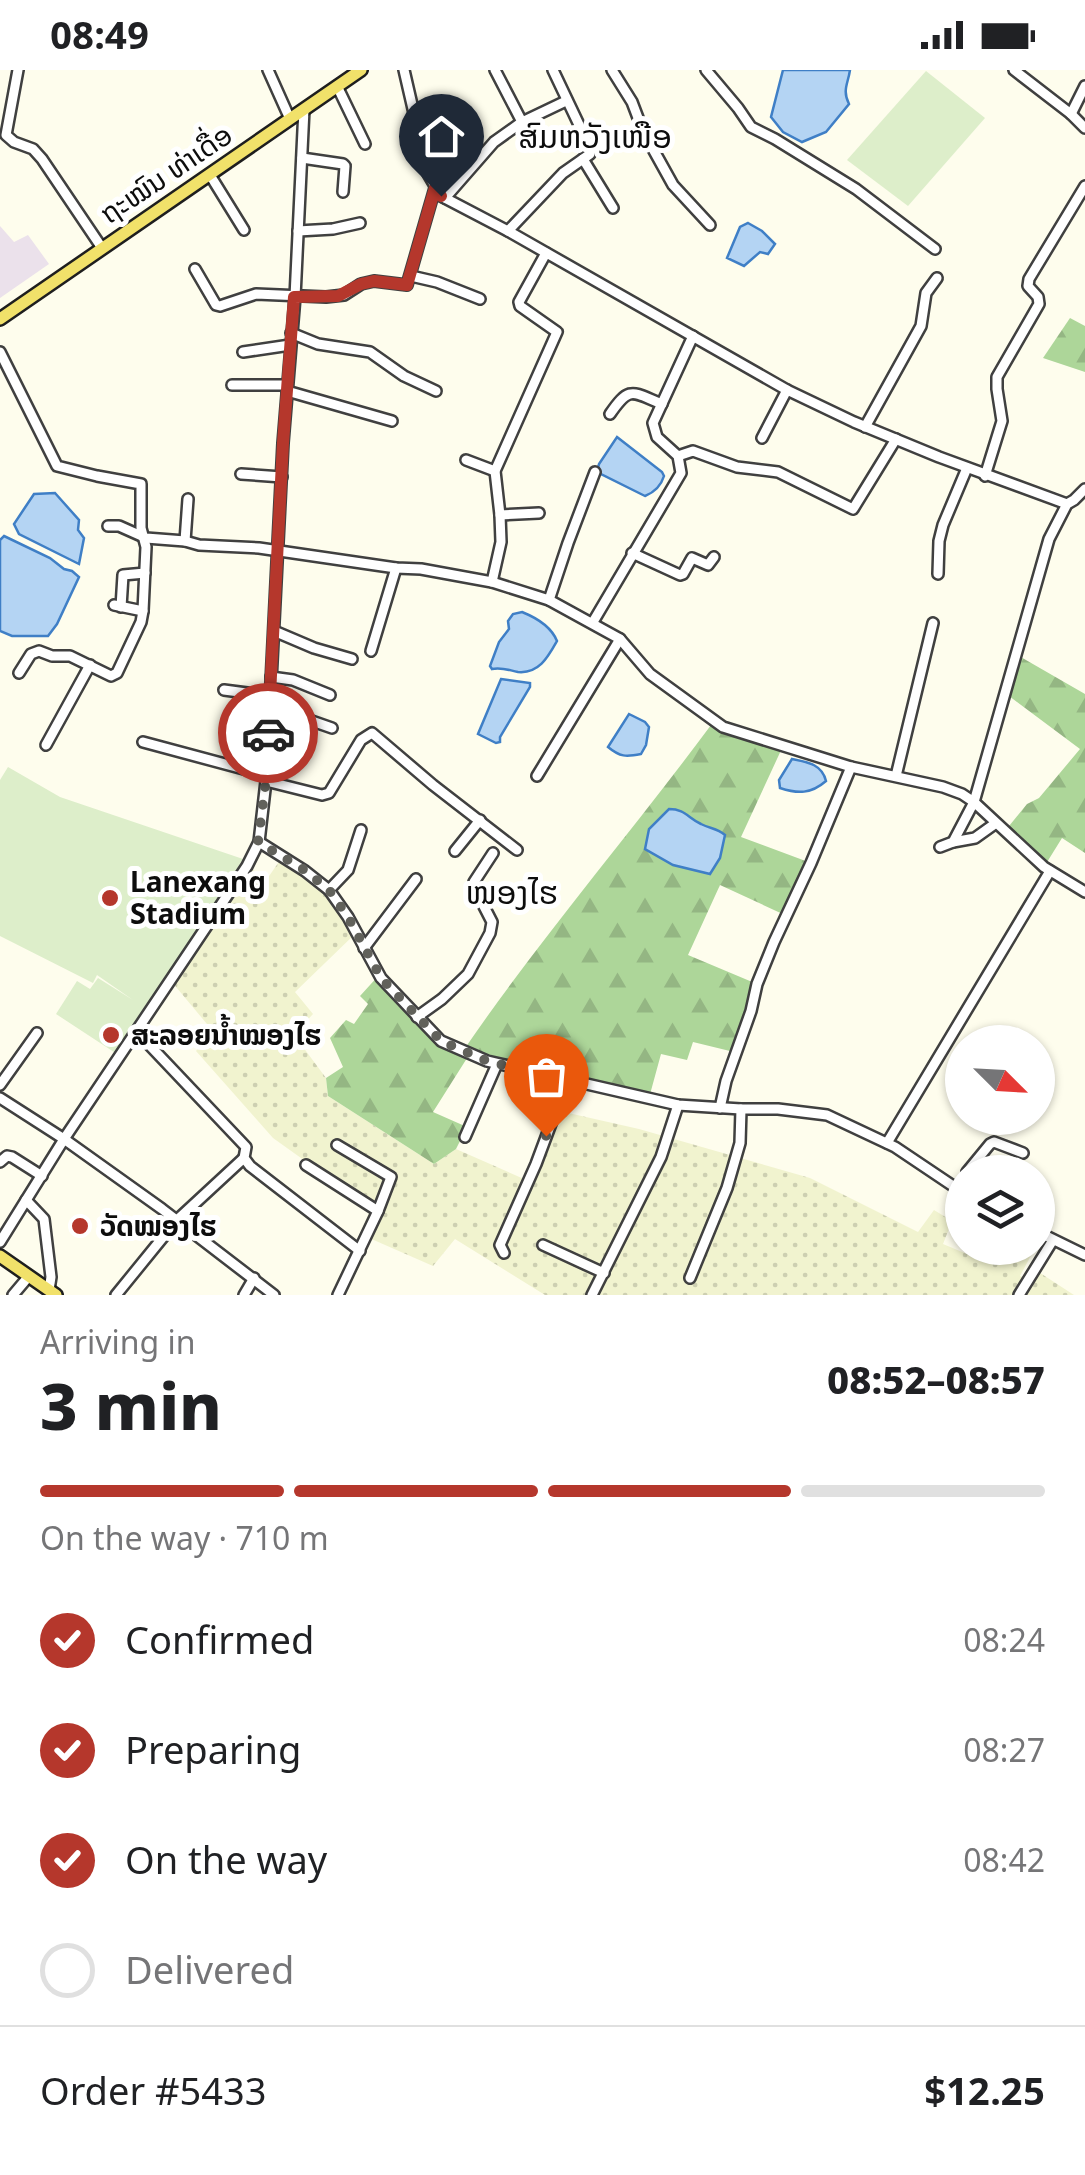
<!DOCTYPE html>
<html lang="en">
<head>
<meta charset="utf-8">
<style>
	body { margin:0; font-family:Georgia,"Noto Sans Lao",serif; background:#f2f2f2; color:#202124; height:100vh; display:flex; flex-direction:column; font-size:38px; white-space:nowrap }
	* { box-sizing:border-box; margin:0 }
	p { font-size:32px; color:#757577 }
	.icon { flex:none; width:55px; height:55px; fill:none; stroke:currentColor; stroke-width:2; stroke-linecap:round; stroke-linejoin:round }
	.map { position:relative; height:1225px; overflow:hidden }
	.drawer { display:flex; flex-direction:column; background:#fff; flex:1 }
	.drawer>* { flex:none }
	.needle { width:65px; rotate:114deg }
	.buttons { position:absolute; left:945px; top:955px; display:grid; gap:20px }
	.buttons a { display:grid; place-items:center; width:110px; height:110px; border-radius:50%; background:#fff; box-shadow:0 2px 8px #0004; font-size:50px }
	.pin { position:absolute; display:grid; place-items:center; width:85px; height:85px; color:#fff; margin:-102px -42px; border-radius:50% 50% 50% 0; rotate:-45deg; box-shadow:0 0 10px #0007 }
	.pin .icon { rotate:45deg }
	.courier { position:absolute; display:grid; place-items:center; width:100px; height:100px; margin:-50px; border:8px solid #b5372c; border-radius:50%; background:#fff; color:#222; box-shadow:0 2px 12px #0007 }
	.headline em { font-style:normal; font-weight:800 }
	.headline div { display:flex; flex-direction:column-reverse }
	.headline { display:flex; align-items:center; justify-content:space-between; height:170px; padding:0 40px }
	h1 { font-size:65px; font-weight:800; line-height:75px }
	.bar { display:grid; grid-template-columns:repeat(4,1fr); gap:15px 10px; align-content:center; height:120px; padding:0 40px }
	.bar i { height:12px; border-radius:8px; background:#e0e0e0 }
	.bar .current { background:#b5372c }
	.bar p { grid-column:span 4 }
	.line { display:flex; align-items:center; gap:25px; padding:0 40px; border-top:2px solid #e0e0e0 }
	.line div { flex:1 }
	ol { padding:0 40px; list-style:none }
	li { display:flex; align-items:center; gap:30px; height:110px }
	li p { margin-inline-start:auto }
	li .icon { padding:10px; border-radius:50%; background:#b5372c; color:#fff; stroke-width:4 }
	li:last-child { color:#757577 }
	li i { width:55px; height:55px; border:5px solid #e0e0e0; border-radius:50% }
	.status { display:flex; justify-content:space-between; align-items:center; height:70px; padding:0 50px; background:#fff; direction:ltr }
	.status svg { height:28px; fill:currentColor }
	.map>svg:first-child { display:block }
</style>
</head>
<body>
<div class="status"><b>08:49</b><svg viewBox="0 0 49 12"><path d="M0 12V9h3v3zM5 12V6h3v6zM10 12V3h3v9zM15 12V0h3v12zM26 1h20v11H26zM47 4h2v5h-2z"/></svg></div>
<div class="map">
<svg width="1085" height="1225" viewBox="0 0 1085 1225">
	<defs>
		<pattern id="farmland-dots" width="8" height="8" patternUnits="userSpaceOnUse" patternTransform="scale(2.5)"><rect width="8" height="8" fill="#f1f3cf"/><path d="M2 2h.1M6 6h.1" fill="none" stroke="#cdcfb1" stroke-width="1.8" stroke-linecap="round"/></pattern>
		<pattern id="forest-firs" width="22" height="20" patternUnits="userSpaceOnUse" patternTransform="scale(2.5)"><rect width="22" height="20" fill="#add699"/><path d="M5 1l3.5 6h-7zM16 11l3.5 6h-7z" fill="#94b683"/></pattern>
	</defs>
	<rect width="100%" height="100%" fill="#fefded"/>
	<polygon fill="#ebe1eb" points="0,156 14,172 28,165 49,194 0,228"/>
	<polygon fill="url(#farmland-dots)" points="283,786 318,810 356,863 295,922 313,944 300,958 303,977 326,1008 328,1026 434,1094 456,1079 524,1109 555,1040 639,1059 810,1108 918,1162 934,1140 952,1151 943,1174 967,1184 970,1178 990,1181 992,1178 1035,1178 1020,1206 1028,1209 1034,1199 1074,1225 545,1225 455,1169 433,1196 360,1164 371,1138 273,1068 196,981 212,960 171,911 247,796 267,809"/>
	<g fill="url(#forest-firs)">
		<polygon points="1070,248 1085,256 1085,302 1043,288"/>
		<polygon points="1019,586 1085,624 1085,783 1062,768 1044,797 1005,761 1027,734 1039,728 1080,679 1009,626"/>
		<path d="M 714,651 L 783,676 L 741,767 L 811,793 L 787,846 L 720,815 L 688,885 L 757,914 L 734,982 L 693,972 L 687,990 L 661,984 L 649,1028 L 469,985 L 433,1042 L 467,1057 L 456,1079 L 434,1094 L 328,1026 L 326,1008 L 343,997 L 330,968 L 346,950 L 354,954 L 368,934 L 360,926 L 380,904 L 445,971 L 463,981 C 541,867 632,762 714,651 Z"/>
	</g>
	<g fill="#ddeeca">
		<polygon points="926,1 985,48 908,136 847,90"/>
		<polygon points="8,697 60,727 243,789 120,986 56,944 77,911 90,919 98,908 133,930 97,905 93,913 0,866 0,710"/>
	</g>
	<g fill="#b4d4f3" stroke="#3f7fc6" stroke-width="2.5">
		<path d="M 783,0 L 850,0 C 848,14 842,20 849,34 L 826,62 L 802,72 L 783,62 L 771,47 Z"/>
		<polygon points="748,153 762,161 775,174 768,184 760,182 744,196 727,188 740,157"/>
		<path d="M 617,367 L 662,402 L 664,406 C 661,416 655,422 645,426 L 597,402 L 599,394 Z"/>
		<polygon points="55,423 79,450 78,460 84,468 79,494 19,464 14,454 34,424"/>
		<polygon points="4,466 50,488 64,499 72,501 79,507 57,554 48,566 12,566 0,561 0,470"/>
		<path d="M 522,542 C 537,548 551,556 557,571 C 548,587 539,604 518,602 C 508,600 502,597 492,599 L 490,596 L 499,572 L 509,559 L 508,551 L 513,544 Z"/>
		<polygon points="501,609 530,613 530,617 500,667 500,672 496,673 478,664"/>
		<path d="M 629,644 L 645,652 L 649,657 L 646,675 L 641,684 C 626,687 620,687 608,677 Z"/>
		<path d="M 792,689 C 807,692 822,694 826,711 C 811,724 798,724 780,718 L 779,710 Z"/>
		<path d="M 669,739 C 685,739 688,748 701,754 C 711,759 717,758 725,765 L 720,788 L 710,804 L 673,795 L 645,779 L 649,759 Z"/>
	</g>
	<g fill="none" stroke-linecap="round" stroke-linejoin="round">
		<g stroke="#404040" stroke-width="14">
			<g id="minor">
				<polyline points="18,0 6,65 14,72 33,79 42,89 102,178"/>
				<polyline points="268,0 290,49"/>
				<polyline points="404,0 428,104 441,126 508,161 787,320 854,352 939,387 1067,434"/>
				<polyline points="495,0 522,52"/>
				<polyline points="553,0 591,80 590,84 583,89 613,138"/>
				<polyline points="612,0 632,32 643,61 673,115 710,155"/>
				<polyline points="706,0 738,38 751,57 775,69 856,119 935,179"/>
				<polyline points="1014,0 1071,44 1085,58"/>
				<polyline points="337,16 365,74"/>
				<polyline points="1071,44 1085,16"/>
				<polyline points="302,88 343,94 345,96 343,122"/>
				<polyline points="210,105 244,160"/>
				<polyline points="445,128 494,72 522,52 566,31"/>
				<polyline points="298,161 333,159 360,153"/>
				<polyline points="508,161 563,103 583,89"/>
				<polyline points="195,199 216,235 220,236 256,224 326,227 344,225 361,214 374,211 407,215 435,118"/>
				<polyline points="411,206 437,212 480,229"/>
				<polyline points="291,263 318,274 370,282 404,306 436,321"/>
				<polyline points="0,282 57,396 97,406 141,414 141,458 146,477 143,541 141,552 117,603 111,606 70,586 52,586 39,581 31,584 19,603"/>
				<polyline points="243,282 290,275"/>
				<polyline points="232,315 287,315"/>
				<polyline points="287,321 392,351"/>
				<path d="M 610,344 C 630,315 632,322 662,334"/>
				<polyline points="865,357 921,256 926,223 937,208"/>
				<polyline points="762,368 787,320"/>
				<polyline points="678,386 693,381 737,397 778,402 853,439 896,369"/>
				<polyline points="466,390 495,401"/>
				<polyline points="241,404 282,407"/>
				<polyline points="985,406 1002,351 997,319 997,307 1039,234 1038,227 1028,216 1029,209 1085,116"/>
				<polyline points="500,445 539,443"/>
				<polyline points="108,456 119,456 146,468 185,471 199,475 259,478 396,498 421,499 492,512 549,530 620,569 650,604 723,657 851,697 943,717 962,724 974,732 1044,797 1085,822"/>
				<polyline points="185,471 188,429"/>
				<polyline points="632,483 680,505 683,504 692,488 708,495 714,487"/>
				<polyline points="938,504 939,471 943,455 967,398"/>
				<polyline points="492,512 501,472 500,445 495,401 557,262 520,236 519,232 546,183"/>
				<polyline points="549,530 568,473 595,402"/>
				<polyline points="114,535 143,541"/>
				<polyline points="121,537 123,505 145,503"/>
				<polyline points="593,552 681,403 678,386 657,367 653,353 693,266"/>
				<polyline points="274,561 314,578 352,589"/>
				<polyline points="371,581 396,498"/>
				<polyline points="271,607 293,610 330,625"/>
				<polyline points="224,620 270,626"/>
				<polyline points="269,636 332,658"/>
				<polyline points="143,672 266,705"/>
				<polyline points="46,675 90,595"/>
				<polyline points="537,706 620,569"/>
				<polyline points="896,706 933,553"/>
				<polyline points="266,711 322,725 329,723 361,670 372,663 433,715 517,780"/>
				<polyline points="259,772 305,801 329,820 348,847 381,908 441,971 487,991 678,1035 741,1039 778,1039 827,1045 895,1077 962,1122"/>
				<polyline points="953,772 975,768 996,753"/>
				<polyline points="940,777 953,772 974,732 1049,469 1067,434 1074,430 1085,419"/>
				<polyline points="455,781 480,750"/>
				<polyline points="329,820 348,800 361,760"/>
				<polyline points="364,878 416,809"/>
				<polyline points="417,947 442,929 468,904 490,863 492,852 474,817 474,812 493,783"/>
				<polyline points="137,962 246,1077 244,1088 250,1096 360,1181"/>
				<polyline points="0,1015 37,963"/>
				<polyline points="0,1028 64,1069 162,1139 274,1225"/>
				<polyline points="720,1038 726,1011 751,941 757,914 774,872 811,793 851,697"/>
				<polyline points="465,1067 497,994"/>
				<polyline points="887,1073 1050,801"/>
				<polyline points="337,1075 391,1107 378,1141"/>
				<polyline points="0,1092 7,1086 12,1087 42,1106"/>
				<polyline points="306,1095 378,1141 338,1225"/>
				<polyline points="967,1102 990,1074 994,1072 1023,1083"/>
				<polyline points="26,1130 44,1149 51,1207 49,1220"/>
				<polyline points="1038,1162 1085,1185"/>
				<polyline points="0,1172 64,1069 247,796 259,772 266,711 283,373 295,227 304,39"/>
				<polyline points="543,1175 604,1203"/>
				<polyline points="504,1183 500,1175 536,1094 567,1011"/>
				<polyline points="690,1208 727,1118 740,1073 741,1039"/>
				<polyline points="13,1225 29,1206"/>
				<polyline points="116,1225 177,1150 244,1088"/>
				<polyline points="244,1225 254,1208"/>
				<polyline points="592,1225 661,1087 678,1035"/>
				<polyline points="1019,1225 1053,1170"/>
			</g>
		</g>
		<g stroke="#1e1e1e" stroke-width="16">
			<g id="major">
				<polyline points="0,249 361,0"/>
				<polyline points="0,1186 56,1225"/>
			</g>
		</g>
		<use href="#minor" stroke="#fff" stroke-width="9"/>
		<use href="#major" stroke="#f1e16a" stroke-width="11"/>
	</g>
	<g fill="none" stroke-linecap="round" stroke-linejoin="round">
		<polyline stroke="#61615b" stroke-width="10" stroke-dasharray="0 18" points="268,663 266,710 258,772 306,801 329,820 348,847 381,908 441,971 487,991 567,1011 546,1066"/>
		<polyline stroke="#b5372c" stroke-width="12" points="268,663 283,373 294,227 338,226 361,214 374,211 407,215 435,118 441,126"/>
	</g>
	<g fill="#b5372c" stroke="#fff" stroke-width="4">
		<circle cx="110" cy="828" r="10"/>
		<circle cx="111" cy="965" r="10"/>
		<circle cx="80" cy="1156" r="10"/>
	</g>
	<g text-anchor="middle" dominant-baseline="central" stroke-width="10" stroke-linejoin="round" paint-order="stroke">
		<g font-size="28" fill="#0d0d0d" stroke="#fff">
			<text transform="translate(166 104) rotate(-34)">ຖະໝົນ ທ່າເດື່ອ</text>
		</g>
		<g font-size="28" font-weight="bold" fill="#0d0d0d" stroke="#fff" text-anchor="start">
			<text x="130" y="812">Lanexang<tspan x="130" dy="32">Stadium</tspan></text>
			<text x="131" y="965">ສະລອຍນ້ຳໝອງໄຮ</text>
			<text x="100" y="1156">ວັດໝອງໄຮ</text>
		</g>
		<g font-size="32" fill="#0d0d0d" stroke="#fff">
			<text x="595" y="66">ສົມຫວັງເໜືອ</text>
			<text x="512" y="822">ໜອງໄຮ</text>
		</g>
	</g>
</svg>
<div class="buttons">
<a><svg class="needle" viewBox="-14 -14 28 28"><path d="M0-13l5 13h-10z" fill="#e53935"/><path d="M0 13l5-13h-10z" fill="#757577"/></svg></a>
<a><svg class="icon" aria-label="layers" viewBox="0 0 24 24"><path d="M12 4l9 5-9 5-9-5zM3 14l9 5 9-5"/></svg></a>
</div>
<div class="pin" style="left:546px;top:1066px;background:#ea580c"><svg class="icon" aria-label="bag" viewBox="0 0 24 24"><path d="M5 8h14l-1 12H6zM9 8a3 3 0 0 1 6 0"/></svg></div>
<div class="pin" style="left:441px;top:126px;background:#1f2937"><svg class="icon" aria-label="home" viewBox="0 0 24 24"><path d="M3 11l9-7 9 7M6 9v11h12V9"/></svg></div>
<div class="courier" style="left:268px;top:663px"><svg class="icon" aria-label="car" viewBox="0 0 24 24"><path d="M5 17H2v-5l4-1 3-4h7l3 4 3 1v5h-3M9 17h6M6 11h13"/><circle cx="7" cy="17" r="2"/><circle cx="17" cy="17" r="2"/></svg></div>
</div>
<section class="drawer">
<div class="headline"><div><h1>3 min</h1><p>Arriving in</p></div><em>08:52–08:57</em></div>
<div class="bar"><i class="current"></i><i class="current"></i><i class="current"></i><i></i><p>On the way · 710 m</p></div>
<ol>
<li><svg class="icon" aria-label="check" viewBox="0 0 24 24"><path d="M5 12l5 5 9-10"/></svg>Confirmed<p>08:24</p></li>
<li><svg class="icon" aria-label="check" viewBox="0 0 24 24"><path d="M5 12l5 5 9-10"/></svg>Preparing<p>08:27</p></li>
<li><svg class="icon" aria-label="check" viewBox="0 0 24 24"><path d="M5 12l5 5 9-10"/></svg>On the way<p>08:42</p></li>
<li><i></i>Delivered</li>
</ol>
<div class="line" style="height:130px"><div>Order #5433</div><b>$12.25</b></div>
</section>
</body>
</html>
